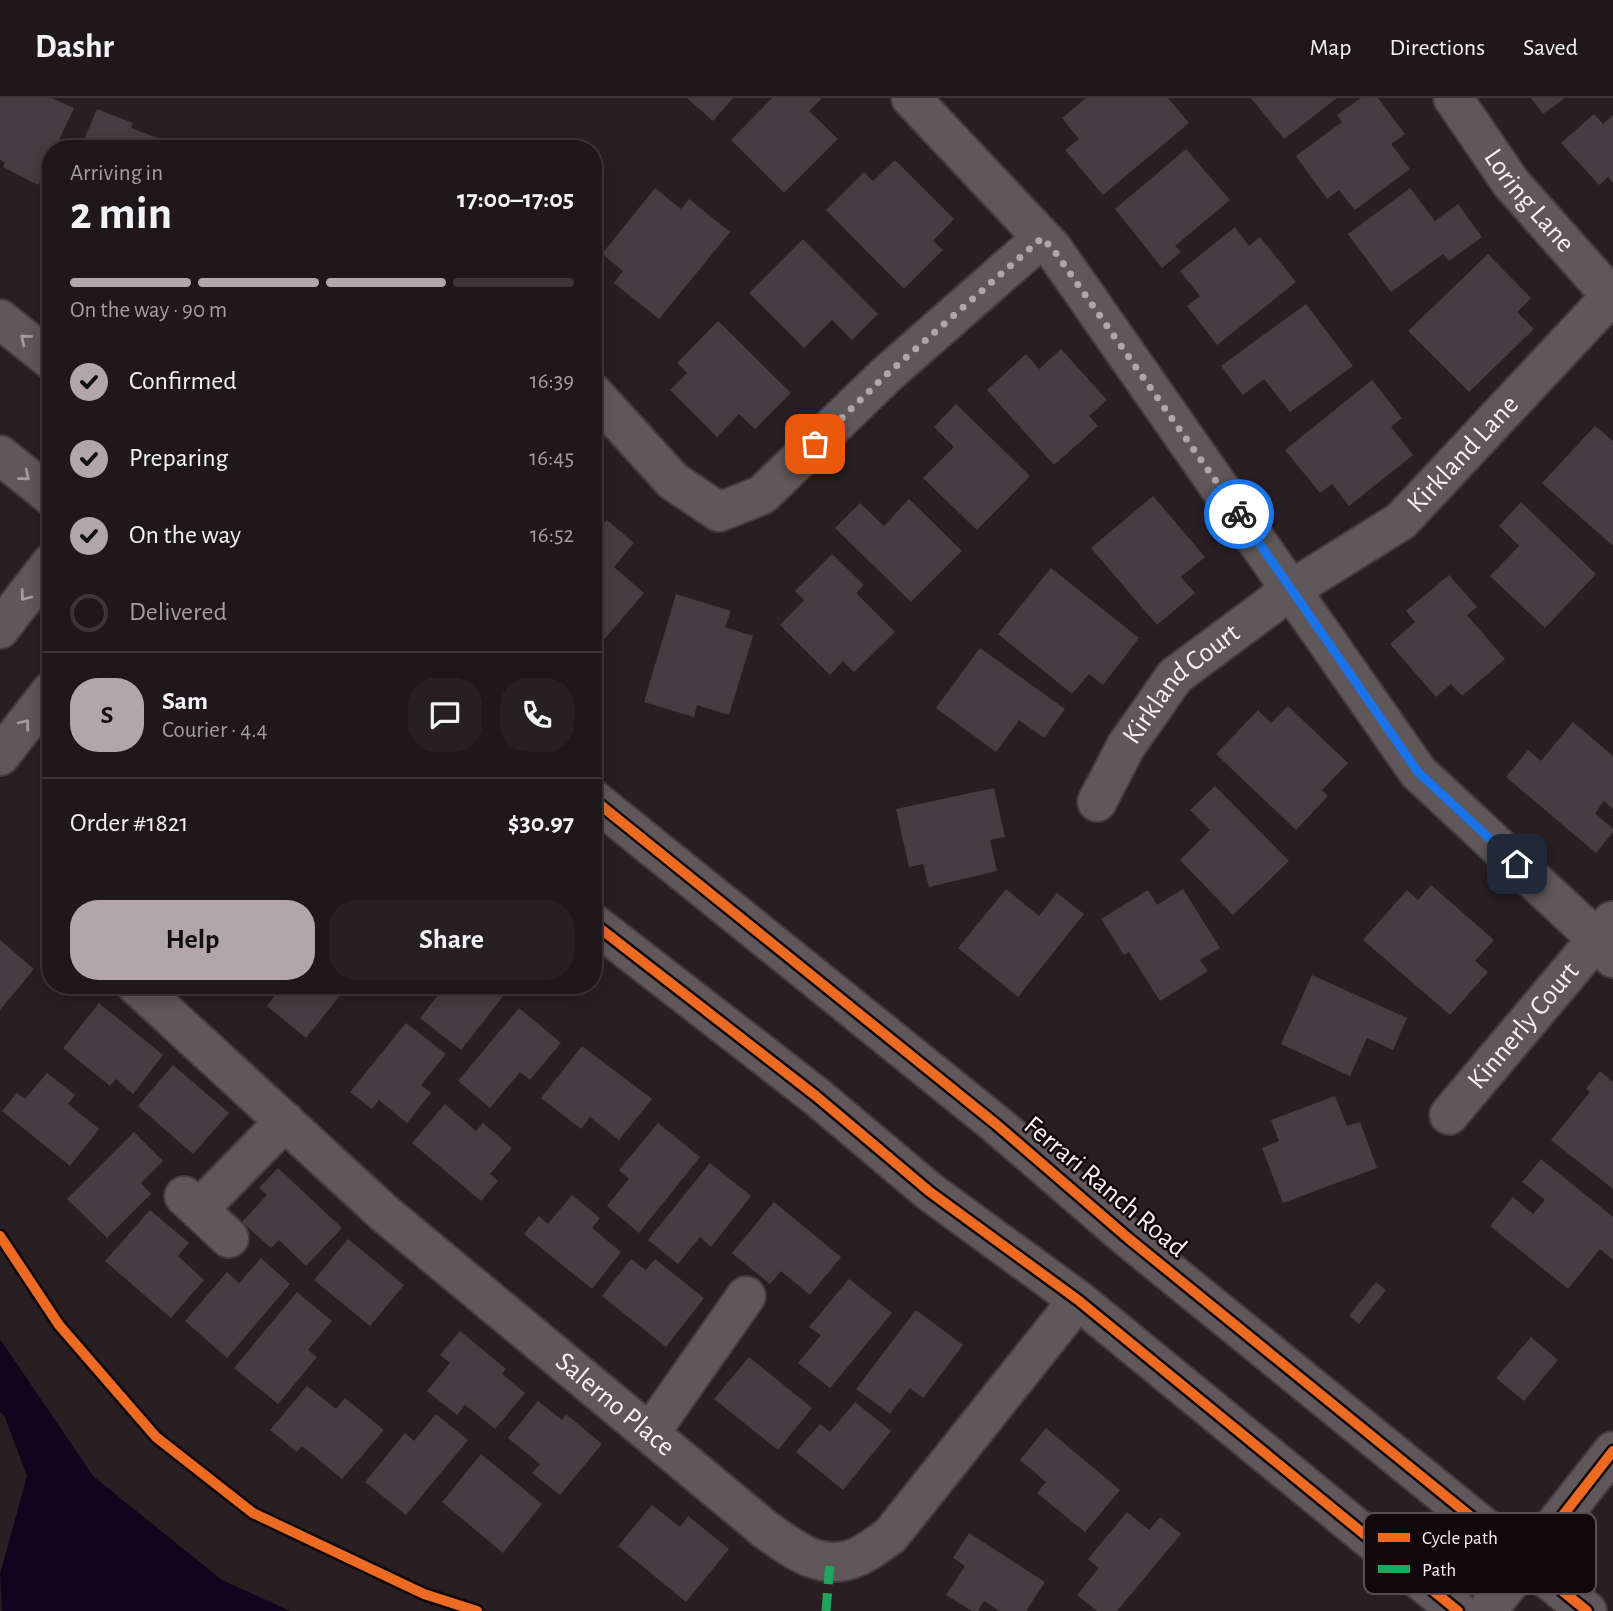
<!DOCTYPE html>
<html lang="en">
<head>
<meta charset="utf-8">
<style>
	body { margin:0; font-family:"Alegreya Sans",sans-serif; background:#272023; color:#f1f3f6; height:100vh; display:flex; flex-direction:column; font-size:26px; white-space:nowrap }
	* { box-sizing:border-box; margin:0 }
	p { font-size:23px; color:#a19fa2 }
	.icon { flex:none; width:38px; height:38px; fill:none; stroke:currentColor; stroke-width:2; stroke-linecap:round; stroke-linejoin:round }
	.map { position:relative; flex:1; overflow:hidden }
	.details { position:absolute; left:42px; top:42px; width:560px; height:854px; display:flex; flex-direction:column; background:#1f171a; border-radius:28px; box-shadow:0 4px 18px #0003,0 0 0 2px #3c3639 }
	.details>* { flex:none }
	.pin { position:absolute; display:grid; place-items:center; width:60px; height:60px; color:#fff; margin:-30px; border-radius:14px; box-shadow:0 4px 10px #0006 }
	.courier { position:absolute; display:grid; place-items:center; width:70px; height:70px; margin:-35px; border:5px solid #1a73e8; border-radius:50%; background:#fff; color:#222; box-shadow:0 2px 9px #0007 }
	.headline em { font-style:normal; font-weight:700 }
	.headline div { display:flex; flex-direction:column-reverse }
	.headline { display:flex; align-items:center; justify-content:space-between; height:119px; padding:0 28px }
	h1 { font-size:46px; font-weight:700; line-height:52px }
	.bar { display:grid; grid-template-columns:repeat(4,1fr); gap:10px 7px; align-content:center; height:84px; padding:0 28px }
	.bar i { height:9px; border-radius:5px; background:#3c3639 }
	.bar .selected { background:#b3a6aa }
	.bar p { grid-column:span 4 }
	.line { display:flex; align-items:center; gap:18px; padding:0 28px; border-top:2px solid #3c3639 }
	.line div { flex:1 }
	.round { display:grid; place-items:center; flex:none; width:74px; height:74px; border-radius:28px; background:#272023 }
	ol { padding:0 28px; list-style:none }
	li { display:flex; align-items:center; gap:21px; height:77px }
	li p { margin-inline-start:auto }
	li .icon { padding:7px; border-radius:50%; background:#b3a6aa; color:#111; stroke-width:4 }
	li:last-child { color:#a19fa2 }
	li i { width:38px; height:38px; border:4px solid #3c3639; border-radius:50% }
	.action { display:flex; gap:14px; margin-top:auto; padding:14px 28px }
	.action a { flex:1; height:80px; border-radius:28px; background:#b3a6aa; color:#111; font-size:28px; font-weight:700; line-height:80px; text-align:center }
	.action a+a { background:#272023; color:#f1f3f6 }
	header { display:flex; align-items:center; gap:42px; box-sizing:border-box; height:98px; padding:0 35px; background:#1f171a; border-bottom:2px solid #3c3639 }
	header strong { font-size:33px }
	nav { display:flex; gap:38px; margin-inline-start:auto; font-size:24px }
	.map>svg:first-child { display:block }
</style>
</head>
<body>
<header>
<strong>Dashr</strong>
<nav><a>Map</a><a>Directions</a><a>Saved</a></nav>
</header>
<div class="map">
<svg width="1613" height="1513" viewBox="0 0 1613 1513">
	<rect width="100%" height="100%" fill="#291f22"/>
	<polygon fill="#14031c" points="0,1241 93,1378 222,1482 290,1513 2,1513 0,1476 27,1378 4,1317 0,1314"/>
	<g fill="#453d41">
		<polygon points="0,0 52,0 74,10 55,51 51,51 51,59 38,87 3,69 5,64 0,62"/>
		<polygon points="687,0 733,0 713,23"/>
		<polygon points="772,0 822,0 809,13 838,41 784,95 731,42"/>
		<polygon points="1086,0 1168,0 1189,25 1103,97 1065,52 1079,41 1062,20"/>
		<polygon points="1251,0 1337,0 1284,41"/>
		<polygon points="1361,0 1378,0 1405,36 1391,46 1410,71 1355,112 1339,92 1327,101 1296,58 1342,24 1337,17"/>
		<polygon points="1531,0 1565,0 1543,16"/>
		<polygon points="97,11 133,25 131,30 166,43 163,51 80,51"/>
		<polygon points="1594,16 1603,26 1613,17 1613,85 1608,79 1599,87 1561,45"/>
		<polygon points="1186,51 1230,102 1175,148 1181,154 1162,170 1115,111"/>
		<polygon points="895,62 954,121 933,143 943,152 904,191 826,112 864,74 873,83"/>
		<polygon points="655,90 681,111 689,101 730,134 659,221 614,185 623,173 602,156"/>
		<polygon points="1410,90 1435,123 1458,106 1482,139 1449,163 1443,156 1391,194 1348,136"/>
		<polygon points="1235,129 1249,148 1260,139 1296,184 1217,247 1187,208 1200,198 1180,173"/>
		<polygon points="803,141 878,216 852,242 832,222 804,250 749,195"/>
		<polygon points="1488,156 1531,200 1517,214 1534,231 1469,294 1408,233"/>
		<polygon points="1306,206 1353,268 1290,314 1264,281 1243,297 1221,268"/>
		<polygon points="718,223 791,295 755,331 739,316 717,339 670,292 687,275 677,265"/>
		<polygon points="1061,251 1107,302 1089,318 1098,328 1054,367 987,292 1026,256 1039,271"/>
		<polygon points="1372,282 1402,320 1391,329 1413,357 1349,408 1332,386 1320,395 1285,352"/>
		<polygon points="956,306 1030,378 977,432 923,380 954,349 934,329"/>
		<polygon points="1595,328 1613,343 1613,448 1542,385"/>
		<polygon points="1153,398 1205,459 1181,479 1195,495 1157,527 1091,450"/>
		<polygon points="909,401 962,453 911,504 835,430 860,405 884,428"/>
		<polygon points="1521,404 1596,476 1545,530 1490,478 1519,448 1499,428"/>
		<polygon points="607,422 634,445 614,469 644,495 596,551 593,549 593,438"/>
		<polygon points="832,456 864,487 856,495 895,534 854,574 843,563 830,577 780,527 804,502 795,493"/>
		<polygon points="1051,470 1139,540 1103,587 1089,576 1072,596 998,536"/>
		<polygon points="1449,477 1477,509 1467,517 1505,561 1462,598 1451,586 1436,599 1390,546 1415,524 1406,513"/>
		<polygon points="676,496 731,513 725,529 753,538 729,617 697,607 694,619 644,604"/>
		<polygon points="980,550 1065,611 1044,640 1019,622 996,654 936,610"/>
		<polygon points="1288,608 1348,665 1322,692 1328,698 1296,732 1216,656 1258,612 1271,625"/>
		<polygon points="1573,624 1613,658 1613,711 1604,703 1595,715 1613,731 1613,734 1596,755 1506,679 1528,652 1541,663"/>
		<polygon points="1215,688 1289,763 1233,817 1180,762 1210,732 1190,712"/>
		<polygon points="994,690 1005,739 990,742 997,773 929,789 923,766 909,769 896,711"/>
		<polygon points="1431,787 1494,842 1475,863 1488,874 1450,917 1363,842 1407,792 1418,802"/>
		<polygon points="1006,791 1039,818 1057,795 1084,816 1018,899 958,850"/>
		<polygon points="1183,791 1220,850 1200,862 1208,873 1160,903 1129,854 1124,857 1101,821 1148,792 1157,807"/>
		<polygon points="0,842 34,871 0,912"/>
		<polygon points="1312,877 1407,920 1393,952 1367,940 1350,978 1281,946"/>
		<polygon points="268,887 342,887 346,890 306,940 267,908 277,895"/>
		<polygon points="439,887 512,887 461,952 420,920 443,891"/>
		<polygon points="99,905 163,957 133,996 116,981 110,988 63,950"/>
		<polygon points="519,910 561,945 530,982 520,974 490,1010 458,983"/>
		<polygon points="406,925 446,956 421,987 431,995 407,1025 379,1002 372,1011 350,994"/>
		<polygon points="582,948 652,1001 619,1042 590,1019 581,1031 541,1000"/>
		<polygon points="173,967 229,1015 193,1056 138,1008"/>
		<polygon points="1600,973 1613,984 1613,1091 1551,1042 1590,994 1586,991"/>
		<polygon points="47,975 75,997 68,1006 99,1031 70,1068 2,1013 17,995 25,1001"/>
		<polygon points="1335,998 1347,1028 1360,1024 1377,1070 1283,1105 1262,1050 1279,1043 1271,1022"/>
		<polygon points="445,1006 476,1033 483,1025 512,1050 490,1076 498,1083 481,1103 412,1045"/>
		<polygon points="658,1025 700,1059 639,1135 607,1108 629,1081 619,1072"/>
		<polygon points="134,1034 163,1063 141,1085 151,1096 107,1140 67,1101"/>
		<polygon points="1541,1061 1613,1119 1613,1162 1600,1151 1568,1191 1490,1128 1513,1099 1533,1116 1545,1102 1522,1084"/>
		<polygon points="710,1065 751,1098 711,1149 700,1139 678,1166 648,1142"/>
		<polygon points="278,1070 342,1130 306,1168 279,1142 271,1150 242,1124 267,1097 259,1090"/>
		<polygon points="572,1097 600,1120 592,1130 621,1154 592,1191 524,1136 539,1118 548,1126"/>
		<polygon points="774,1104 841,1159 810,1197 781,1173 770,1186 732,1155"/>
		<polygon points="150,1112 189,1145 178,1158 204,1182 171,1220 105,1163"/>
		<polygon points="348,1141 404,1187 370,1228 314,1182"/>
		<polygon points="261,1160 290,1186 227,1260 185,1223 227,1174 239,1185"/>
		<polygon points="631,1161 646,1172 655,1161 704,1200 666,1249 602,1198"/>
		<polygon points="849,1181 892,1215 830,1290 798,1265 821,1237 809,1229"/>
		<polygon points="1376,1184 1386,1192 1359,1226 1349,1218"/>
		<polygon points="297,1194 332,1223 308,1252 317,1259 278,1306 234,1270"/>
		<polygon points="916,1212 963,1247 923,1300 910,1290 890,1316 856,1291"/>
		<polygon points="460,1233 506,1271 502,1276 525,1295 495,1331 465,1307 457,1317 427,1293 450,1265 440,1257"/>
		<polygon points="1531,1239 1558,1262 1524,1303 1496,1280"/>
		<polygon points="749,1259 812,1310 778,1352 714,1301"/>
		<polygon points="307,1288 336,1311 345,1300 384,1332 342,1381 302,1348 297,1354 270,1332"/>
		<polygon points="538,1303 562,1322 566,1316 602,1346 560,1397 532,1375 540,1366 508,1340"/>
		<polygon points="855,1304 891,1333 843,1392 796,1354 820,1326 830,1334"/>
		<polygon points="436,1316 468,1342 406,1417 365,1384 405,1335 414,1343"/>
		<polygon points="1046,1330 1120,1392 1085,1434 1037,1395 1046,1384 1020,1362"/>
		<polygon points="481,1356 542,1406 503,1455 442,1404"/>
		<polygon points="652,1407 680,1429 688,1418 729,1451 686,1504 618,1448"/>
		<polygon points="1127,1414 1149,1432 1160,1419 1181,1436 1117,1513 1097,1513 1077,1497 1099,1470 1088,1461"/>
		<polygon points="969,1435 1045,1484 1026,1513 999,1513 984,1503 978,1513 972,1513 946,1497 965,1468 953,1460"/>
	</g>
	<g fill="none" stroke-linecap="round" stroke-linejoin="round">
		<g stroke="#443b3e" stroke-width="42">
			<g id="minor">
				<polyline points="911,0 1053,151 1418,674 1597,841 1613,860"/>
				<path id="s1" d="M 1453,0 L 1511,85 L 1611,198"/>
				<polyline points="0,221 51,262"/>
				<polyline points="593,295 673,383 719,414 762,397 886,277 1042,140"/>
				<polyline points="0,357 51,398"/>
				<polyline points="0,531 51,465"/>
				<polyline points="0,658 51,593"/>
				<polyline points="593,701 997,1027 1128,1140 1587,1513"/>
				<path id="s2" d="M 1097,704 L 1126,648 L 1175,578 L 1292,491 L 1401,423 L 1613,196"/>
				<polyline points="593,825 816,998 930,1094 1078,1202 1458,1513"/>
				<path id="s3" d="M 136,887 L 384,1115 L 766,1432 C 793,1451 822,1475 857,1459 C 869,1454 879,1445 890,1438 L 1078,1202"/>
				<path id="s4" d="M 1449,1017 L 1612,823"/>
				<polyline points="184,1098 229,1140"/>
				<polyline points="199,1111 285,1023"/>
				<polyline points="650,1335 746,1198"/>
				<polyline points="1487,1513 1613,1353"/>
			</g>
		</g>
		<use href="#minor" stroke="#5f5759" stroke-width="38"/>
		<polyline stroke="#20a55d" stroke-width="9" stroke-dasharray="18 9" stroke-linecap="butt" points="826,1513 830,1465"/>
		<g stroke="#10080a" stroke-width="15">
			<g id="cycleway">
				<polyline points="593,701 997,1027 1128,1140 1587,1513"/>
				<polyline points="593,825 816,998 930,1094 1078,1202 1458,1513"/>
				<polyline points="0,1138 59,1227 156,1339 253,1415 424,1496 477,1513"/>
				<polyline points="1528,1462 1613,1353"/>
			</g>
		</g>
		<use href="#cycleway" stroke="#ed6a23" stroke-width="10"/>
	</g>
	<defs><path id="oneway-chevron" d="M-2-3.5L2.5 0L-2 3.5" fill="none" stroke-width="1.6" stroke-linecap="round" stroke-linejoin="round" transform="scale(1.75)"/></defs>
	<g stroke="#a69b9e">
		<use href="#oneway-chevron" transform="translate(25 241) rotate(-141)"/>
		<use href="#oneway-chevron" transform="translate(25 378) rotate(39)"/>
		<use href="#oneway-chevron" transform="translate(25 498) rotate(127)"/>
		<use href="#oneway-chevron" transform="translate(25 626) rotate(-52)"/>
	</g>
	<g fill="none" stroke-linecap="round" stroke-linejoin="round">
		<polyline stroke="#b3a6aa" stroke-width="7" stroke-dasharray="0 12.6" points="815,346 886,277 1042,140 1053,151 1239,416"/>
		<polyline stroke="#1a73e8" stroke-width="9" points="1239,416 1418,674 1517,766"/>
	</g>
	<g text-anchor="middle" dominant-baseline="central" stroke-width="5" stroke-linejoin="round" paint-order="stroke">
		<g font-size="28" fill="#fdeff3" stroke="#10080a">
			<text stroke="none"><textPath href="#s1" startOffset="128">Loring Lane</textPath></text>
			<text stroke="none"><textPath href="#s2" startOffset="514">Kirkland Lane</textPath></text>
			<text stroke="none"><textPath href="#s2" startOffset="147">Kirkland Court</textPath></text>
			<text stroke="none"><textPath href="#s4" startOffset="116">Kinnerly Court</textPath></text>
			<text transform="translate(1105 1089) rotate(40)">Ferrari Ranch Road</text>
			<text stroke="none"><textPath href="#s3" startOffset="637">Salerno Place</textPath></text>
		</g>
	</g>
	<rect x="1364" y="1415" width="232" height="81" rx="10" fill="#10080a" stroke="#574d50" stroke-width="2"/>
	<rect x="1378" y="1435" width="32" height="9" fill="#ed6a23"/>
	<rect x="1378" y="1467" width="32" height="8" fill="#20a55d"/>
	<g font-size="19" fill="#fdeff3">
		<text x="1422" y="1446">Cycle path</text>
		<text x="1422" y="1478">Path</text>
	</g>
</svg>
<div class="pin" style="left:815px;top:346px;background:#ea580c"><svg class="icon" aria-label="bag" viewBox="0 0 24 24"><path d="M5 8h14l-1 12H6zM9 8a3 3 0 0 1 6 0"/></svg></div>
<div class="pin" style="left:1517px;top:766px;background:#1f2937"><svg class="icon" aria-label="home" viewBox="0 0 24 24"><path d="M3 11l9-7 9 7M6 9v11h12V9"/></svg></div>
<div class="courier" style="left:1239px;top:416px"><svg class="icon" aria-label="bike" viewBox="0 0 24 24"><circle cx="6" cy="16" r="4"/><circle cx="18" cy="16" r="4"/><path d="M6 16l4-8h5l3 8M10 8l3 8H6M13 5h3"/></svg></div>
<section class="details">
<div class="headline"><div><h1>2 min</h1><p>Arriving in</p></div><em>17:00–17:05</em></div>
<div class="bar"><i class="selected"></i><i class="selected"></i><i class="selected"></i><i></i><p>On the way · 90 m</p></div>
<ol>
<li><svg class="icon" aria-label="check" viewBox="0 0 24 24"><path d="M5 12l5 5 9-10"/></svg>Confirmed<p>16:39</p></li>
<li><svg class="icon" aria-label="check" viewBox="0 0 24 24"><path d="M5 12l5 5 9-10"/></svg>Preparing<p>16:45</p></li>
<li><svg class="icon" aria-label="check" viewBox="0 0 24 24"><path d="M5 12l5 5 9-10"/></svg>On the way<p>16:52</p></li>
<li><i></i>Delivered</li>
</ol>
<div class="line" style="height:126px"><b class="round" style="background:#b3a6aa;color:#111">S</b><div><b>Sam</b><p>Courier · 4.4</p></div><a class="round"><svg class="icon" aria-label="chat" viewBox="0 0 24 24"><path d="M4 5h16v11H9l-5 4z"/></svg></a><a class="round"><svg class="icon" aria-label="phone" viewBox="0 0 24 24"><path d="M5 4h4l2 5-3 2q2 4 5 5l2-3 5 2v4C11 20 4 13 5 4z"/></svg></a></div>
<div class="line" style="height:91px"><div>Order #1821</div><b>$30.97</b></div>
<div class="action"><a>Help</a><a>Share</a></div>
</section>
</div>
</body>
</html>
